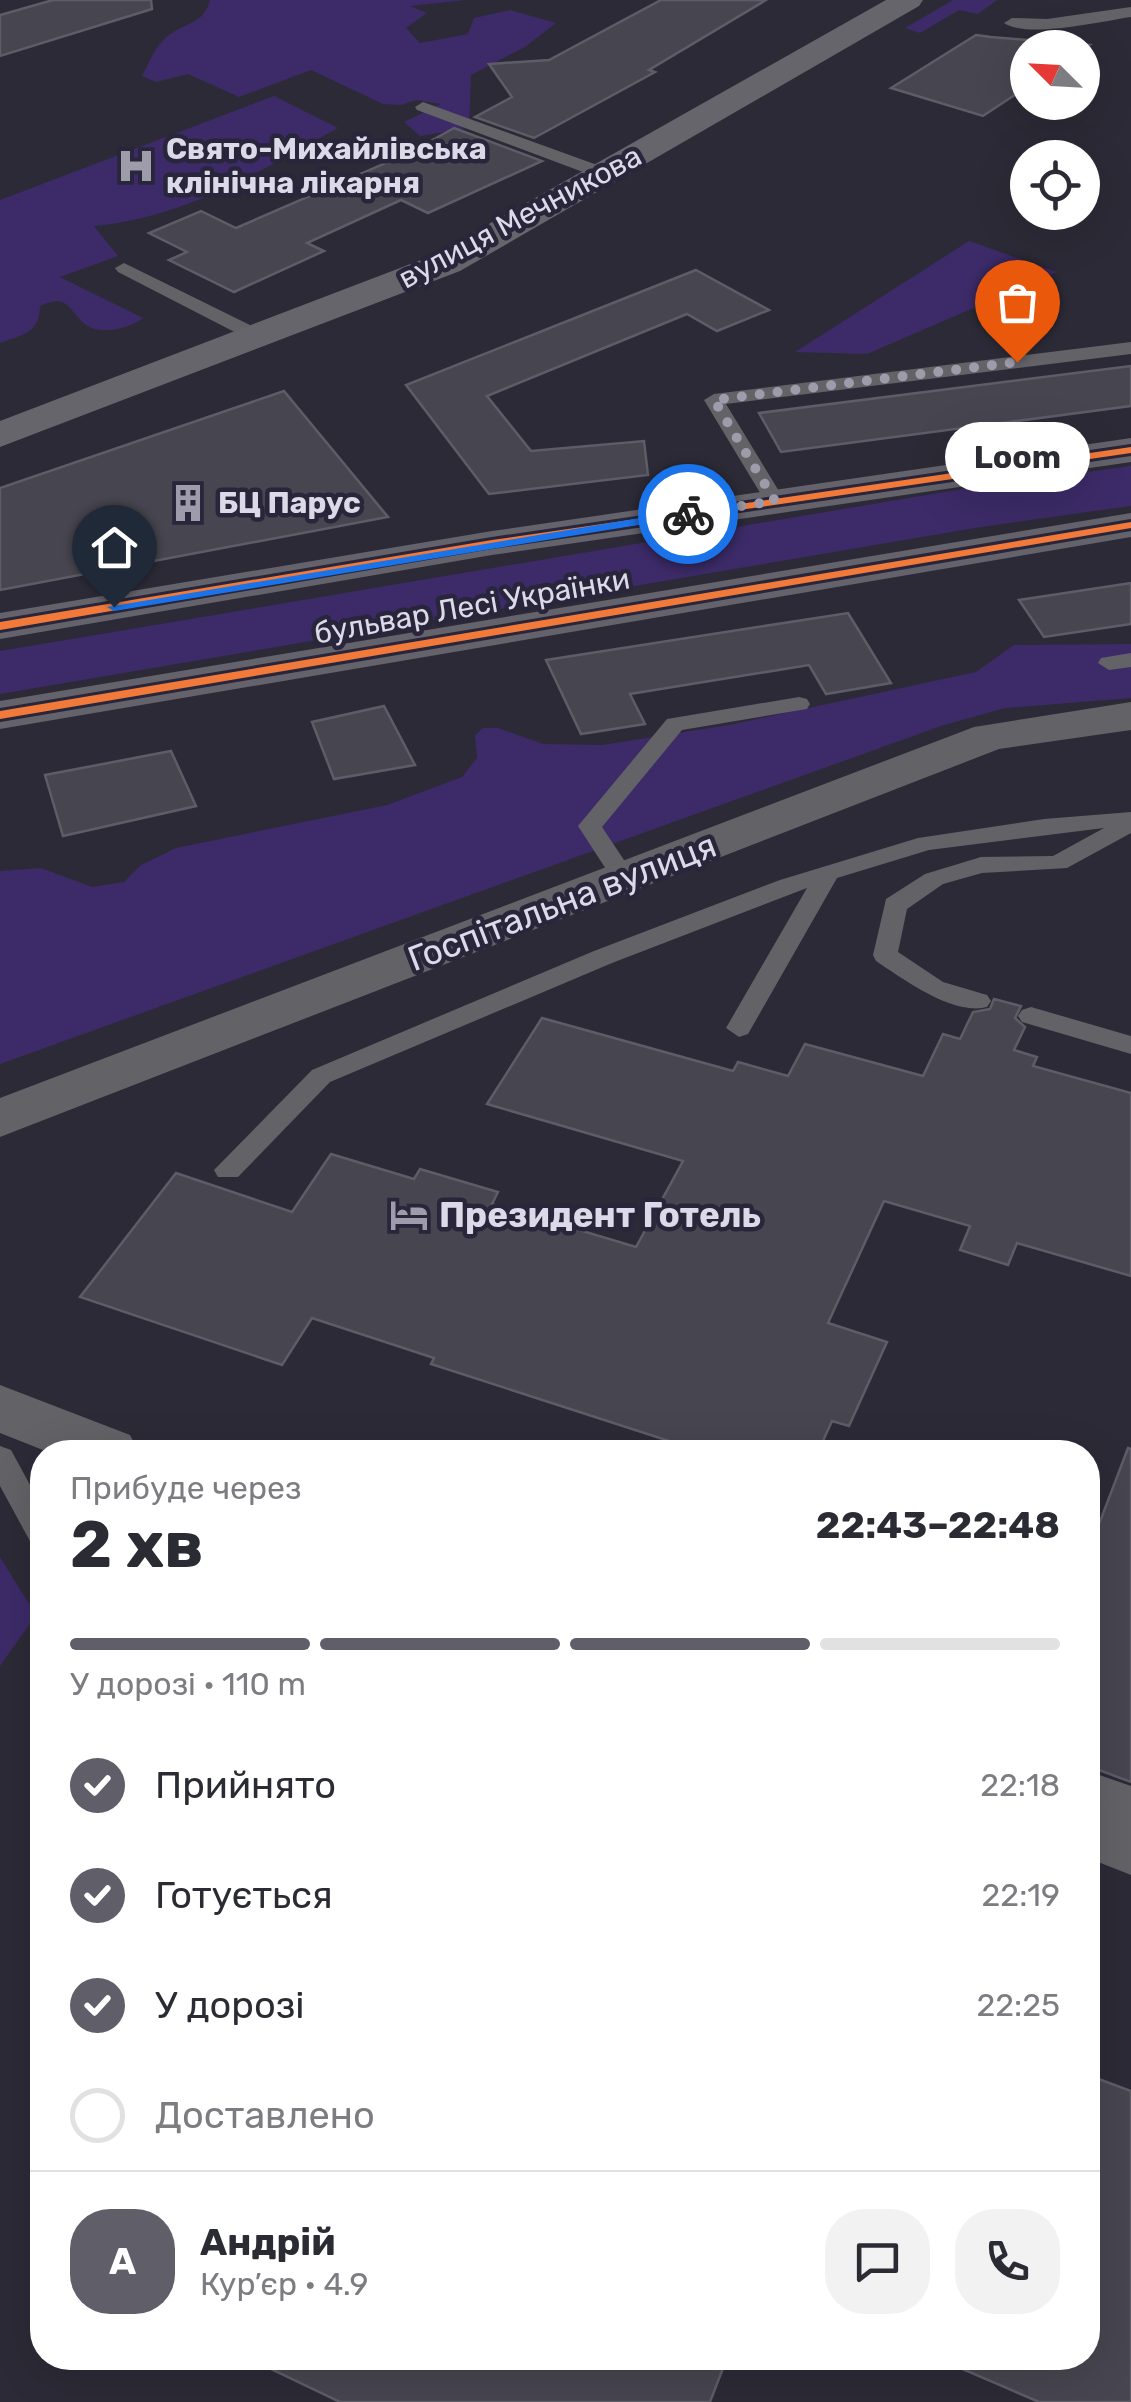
<!DOCTYPE html>
<html lang="uk">
<head>
<meta charset="utf-8">
<style>
	body { margin:0; font-family:Rubik,sans-serif; background:#f2f2f3; color:#2b2b33; height:100vh; display:flex; flex-direction:column; font-size:38px; white-space:nowrap }
	* { box-sizing:border-box; margin:0 }
	p { font-size:32px; color:#7c7c81 }
	.icon { flex:none; width:55px; height:55px; fill:none; stroke:currentColor; stroke-width:2; stroke-linecap:round; stroke-linejoin:round }
	.map { position:relative; flex:1; overflow:hidden }
	.details { position:absolute; left:30px; top:1440px; width:1070px; height:930px; display:flex; flex-direction:column; background:#fff; border-radius:40px; box-shadow:0 10px 40px #0002 }
	.details>* { flex:none }
	.needle { width:65px; rotate:294deg }
	.controls { position:absolute; left:1010px; top:30px; display:grid; gap:20px }
	.controls a { display:grid; place-items:center; width:90px; height:90px; border-radius:50%; background:#fff; box-shadow:0 10px 40px #0002; font-size:50px }
	.pin { position:absolute; display:grid; place-items:center; width:85px; height:85px; color:#fff; margin:-102px -42px; border-radius:50% 50% 50% 0; rotate:-45deg; box-shadow:0 0 10px #0007 }
	.pin .icon { rotate:45deg }
	.courier { position:absolute; display:grid; place-items:center; width:100px; height:100px; margin:-50px; border:8px solid #1a73e8; border-radius:50%; background:#fff; color:#222; box-shadow:0 2px 12px #0007 }
	.bubble { position:absolute; height:70px; border-radius:35px; background:#fff; box-shadow:0 10px 40px #0002; font-size:32px; font-weight:700; line-height:70px; text-align:center }
	.head em { font-style:normal; font-weight:700 }
	.head div { display:flex; flex-direction:column-reverse }
	.head { display:flex; align-items:center; justify-content:space-between; height:170px; padding:0 40px }
	h1 { font-size:65px; font-weight:700; line-height:75px }
	.bar { display:grid; grid-template-columns:repeat(4,1fr); gap:15px 10px; align-content:center; height:120px; padding:0 40px }
	.bar i { height:12px; border-radius:8px; background:#e1e1e2 }
	.bar .active { background:#5f5e69 }
	.bar p { grid-column:span 4 }
	.line { display:flex; align-items:center; gap:25px; padding:0 40px; border-top:2px solid #e1e1e2 }
	.line div { flex:1 }
	.round { display:grid; place-items:center; flex:none; width:105px; height:105px; border-radius:40px; background:#f2f2f3 }
	ol { padding:0 40px; list-style:none }
	li { display:flex; align-items:center; gap:30px; height:110px }
	li p { margin-inline-start:auto }
	li .icon { padding:10px; border-radius:50%; background:#5f5e69; color:#fff; stroke-width:4 }
	li:last-child { color:#7c7c81 }
	li i { width:55px; height:55px; border:5px solid #e1e1e2; border-radius:50% }
	.map>svg:first-child { display:block }
</style>
</head>
<body>
<div class="map">
<svg width="1131" height="2402" viewBox="0 0 1131 2402">
	<rect width="100%" height="100%" fill="#2c2a36"/>
	<g fill="#3c2b68">
		<path d="M 210,0 L 466,0 L 410,6 L 427,13 L 406,28 L 420,43 L 468,34 L 474,18 L 510,10 L 556,23 L 525,47 L 471,75 L 469,128 L 420,136 L 404,122 L 441,104 L 416,100 L 401,105 L 383,104 L 311,70 L 239,97 L 188,74 L 156,82 L 142,76 C 149,63 156,44 169,35 C 185,23 205,23 210,0 Z"/>
		<polygon points="953,0 997,0 978,14 959,10 920,33 905,28"/>
		<path d="M 274,96 L 338,128 C 258,172 187,217 94,226 L 118,256 L 60,277 L 143,318 C 131,328 102,335 88,326 C 78,321 73,308 64,303 C 56,299 47,303 40,306 C 40,333 22,335 0,343 L 0,200 Z"/>
		<polygon points="969,241 1057,272 867,354 795,352"/>
		<polygon points="1131,466 1131,506 981,527 0,694 0,651 968,488"/>
		<polygon points="1131,644 1131,698 1005,708 941,726 0,1064 0,871 41,868 92,887 124,882 141,865 176,848 387,805 462,777 477,758 475,735 483,728 498,728 543,744 602,745 729,725 976,672 1014,645"/>
		<polygon points="0,1557 36,1615 0,1666"/>
	</g>
	<g fill="#474650" stroke="#5e5c66" stroke-width="2.5">
		<polygon points="53,0 151,0 152,9 0,56 0,15"/>
		<polygon points="661,0 766,0 649,70 655,72 534,138 475,117 512,97 489,64 549,60"/>
		<polygon points="976,35 991,37 1089,45 1082,49 1028,48 1028,86 983,116 891,88"/>
		<polygon points="454,128 542,161 428,213 401,200 307,243 324,251 234,292 169,260 187,252 149,233 201,211 236,228 409,153"/>
		<polygon points="696,270 769,310 717,331 687,314 487,396 531,451 644,441 648,475 489,494 406,385"/>
		<polygon points="1131,366 1131,406 781,452 759,413"/>
		<polygon points="284,391 388,517 0,590 0,488"/>
		<polygon points="1131,583 1131,624 1044,637 1019,600"/>
		<polygon points="848,613 891,683 826,694 809,665 630,694 645,724 581,734 546,660"/>
		<polygon points="384,706 415,765 334,779 312,722"/>
		<polygon points="171,751 196,806 63,836 45,775"/>
		<polygon points="994,999 1021,1006 1015,1018 1025,1027 1014,1050 1037,1057 1033,1066 1131,1093 1131,1276 1017,1243 1008,1265 960,1250 970,1226 884,1201 828,1323 887,1342 849,1426 832,1421 818,1452 703,1452 431,1364 434,1358 312,1318 282,1365 80,1297 176,1173 292,1212 331,1154 414,1179 420,1169 498,1192 492,1204 636,1247 683,1161 487,1104 542,1018 733,1071 738,1062 788,1076 805,1044 923,1076 943,1034 960,1039 973,1012 990,1009"/>
		<polygon points="1128,1448 1131,1449 1131,1782 1088,1766 1088,1553"/>
		<polygon points="1088,2075 1131,2091 1131,2402 1039,2402 937,2358 1088,2358"/>
		<polygon points="248,2358 727,2358 710,2402 340,2402"/>
	</g>
	<g fill="none" stroke-linecap="round" stroke-linejoin="round">
		<g fill="#636267" fill-rule="evenodd">
			<path d="M 1131,7 L 1131,17 C 1102,21 1028,39 1004,23 L 1012,18 L 1047,19 Z"/>
			<polygon points="423,102 611,170 614,174 599,178 417,110 415,107"/>
			<polygon points="124,263 266,333 268,337 259,343 252,341 118,272 115,268"/>
			<polygon points="1131,342 1131,354 726,404 785,501 775,507 765,501 704,400 714,394"/>
			<polygon points="1131,653 1131,667 1109,670 1098,663 1101,658"/>
			<polygon points="799,697 807,699 810,704 807,709 682,730 602,827 636,878 633,883 615,883 578,826 667,719"/>
			<path d="M 1131,812 L 1131,833 L 1067,868 L 982,873 L 943,884 L 907,909 L 898,952 L 943,982 L 987,995 L 991,1001 L 987,1007 C 953,1016 903,979 876,961 L 873,955 L 886,899 L 925,874 L 981,857 L 1053,856 L 1104,828 L 929,850 L 837,878 L 748,1034 L 739,1037 L 726,1028 L 807,888 L 612,963 L 330,1082 L 238,1177 L 218,1177 L 214,1170 L 312,1070 L 594,951 L 780,880 L 918,838 L 1044,819 Z"/>
			<polygon points="1031,1007 1131,1036 1131,1054 1022,1022 1018,1016 1022,1010"/>
			<polygon points="0,1446 11,1450 42,1507 42,1546 31,1543 0,1486"/>
			<polygon points="1088,1771 1131,1786 1131,1816 1088,1800"/>
		</g>
		<g fill="#636267" fill-rule="evenodd">
			<polygon points="1131,702 1131,730 999,749 0,1137 0,1098 974,727"/>
			<polygon points="0,1385 130,1435 139,1452 48,1452 0,1433"/>
			<polygon points="1088,1797 1131,1814 1131,1875 1088,1858"/>
		</g>
		<polygon fill="#66656c" fill-rule="evenodd" points="886,0 923,0 919,6 460,271 0,447 0,421 434,255"/>
		<g fill="#64636b" fill-rule="evenodd">
			<polygon points="1131,438 1131,462 492,555 0,639 0,613 492,531"/>
			<polygon points="1131,513 1131,537 0,729 0,701"/>
		</g>
		<g stroke="#29253b" stroke-width="6">
			<g id="cycleway">
				<polygon points="1131,447 1131,453 492,546 0,630 0,622 492,540"/>
				<polygon points="1131,522 1131,528 0,719 0,711"/>
			</g>
		</g>
		<use href="#cycleway" fill="#f17a3a" fill-rule="evenodd"/>
	</g>
	<polygon fill="#1a73e8" points="688,510 693,516 114,611 107,607"/>
	<g fill="none" stroke-linecap="round" stroke-linejoin="round">
		<polyline stroke="#9e9caa" stroke-width="10" stroke-dasharray="0 18" points="688,514 775,501 714,400 1017,362"/>
	</g>
	<defs>
		<g id="hospital-bare" transform="scale(3)"><path d="M-5-5h3v3.5h4V-5h3V5h-3V1.5h-4V5h-3Z" fill="#9e9caa" stroke="#29253b" stroke-width="2.5" paint-order="stroke"/></g>
		<g id="building-bare" transform="scale(3)"><path d="M-4-6H4V6H1V3H-1V6H-4ZM-2.5-4.3h1.7v1.8h-1.7ZM.8-4.3h1.7v1.8H.8ZM-2.5-1h1.7V.8h-1.7ZM.8-1h1.7V.8H.8Z" fill="#9e9caa" stroke="#29253b" stroke-width="2.5" paint-order="stroke"/></g>
		<g id="hotel-bare" transform="scale(3)"><path d="M-6-4.5h1.5V1H6V5H4.5V3h-9V5H-6ZM-4 0a1.8 1.8 0 1 1 3.6 0ZM.5 0V-2.5h3Q6-2.5 6 0Z" fill="#9e9caa" stroke="#29253b" stroke-width="2.5" paint-order="stroke"/></g>
	</defs>
	<g fill-rule="evenodd">
		<use href="#hospital-bare" x="136" y="166"/>
		<use href="#building-bare" x="188" y="503"/>
		<use href="#hotel-bare" x="409" y="1215"/>
	</g>
	<g text-anchor="middle" dominant-baseline="central" stroke-width="9" stroke-linejoin="round" paint-order="stroke">
		<g font-size="30" font-weight="bold" fill="#dcdae8" stroke="#29253b" text-anchor="start">
			<text x="166" y="149">Свято-Михайлівська<tspan x="166" dy="34">клінічна лікарня</tspan></text>
			<text x="218" y="503">БЦ Парус</text>
		</g>
		<g font-size="30" fill="#dcdae8" stroke="#29253b">
			<text transform="translate(520 217) rotate(-28)">вулиця Мечникова</text>
			<text transform="translate(472 606) rotate(-10)">бульвар Лесі Українки</text>
		</g>
		<g font-size="35" fill="#dcdae8" stroke="#29253b">
			<text transform="translate(562 902) rotate(-21)">Госпітальна вулиця</text>
		</g>
		<g font-size="35" font-weight="bold" fill="#dcdae8" stroke="#29253b" text-anchor="start">
			<text x="439" y="1215">Президент Готель</text>
		</g>
	</g>
</svg>
<div class="controls">
<a><svg class="needle" viewBox="-14 -14 28 28"><path d="M0-13l5 13h-10z" fill="#e53935"/><path d="M0 13l5-13h-10z" fill="#7c7c81"/></svg></a>
<a><svg class="icon" aria-label="locate" viewBox="0 0 24 24"><circle cx="12" cy="12" r="6"/><path d="M12 2v4M12 18v4M2 12h4M18 12h4"/></svg></a>
</div>
<div class="pin" style="left:1017px;top:362px;background:#ea580c"><svg class="icon" aria-label="bag" viewBox="0 0 24 24"><path d="M5 8h14l-1 12H6zM9 8a3 3 0 0 1 6 0"/></svg></div>
<div class="pin" style="left:114px;top:607px;background:#1f2937"><svg class="icon" aria-label="home" viewBox="0 0 24 24"><path d="M3 11l9-7 9 7M6 9v11h12V9"/></svg></div>
<div class="courier" style="left:688px;top:514px"><svg class="icon" aria-label="bike" viewBox="0 0 24 24"><circle cx="6" cy="16" r="4"/><circle cx="18" cy="16" r="4"/><path d="M6 16l4-8h5l3 8M10 8l3 8H6M13 5h3"/></svg></div>
<div class="bubble" style="left:945px;top:422px;width:145px">Loom</div>
<section class="details">
<div class="head"><div><h1>2 хв</h1><p>Прибуде через</p></div><em>22:43–22:48</em></div>
<div class="bar"><i class="active"></i><i class="active"></i><i class="active"></i><i></i><p>У дорозі · 110 m</p></div>
<ol>
<li><svg class="icon" aria-label="check" viewBox="0 0 24 24"><path d="M5 12l5 5 9-10"/></svg>Прийнято<p>22:18</p></li>
<li><svg class="icon" aria-label="check" viewBox="0 0 24 24"><path d="M5 12l5 5 9-10"/></svg>Готується<p>22:19</p></li>
<li><svg class="icon" aria-label="check" viewBox="0 0 24 24"><path d="M5 12l5 5 9-10"/></svg>У дорозі<p>22:25</p></li>
<li><i></i>Доставлено</li>
</ol>
<div class="line" style="height:180px"><b class="round" style="background:#5f5e69;color:#fff">А</b><div><b>Андрій</b><p>Кур’єр · 4.9</p></div><a class="round"><svg class="icon" aria-label="chat" viewBox="0 0 24 24"><path d="M4 5h16v11H9l-5 4z"/></svg></a><a class="round"><svg class="icon" aria-label="phone" viewBox="0 0 24 24"><path d="M5 4h4l2 5-3 2q2 4 5 5l2-3 5 2v4C11 20 4 13 5 4z"/></svg></a></div>
</section>
</div>
</body>
</html>
